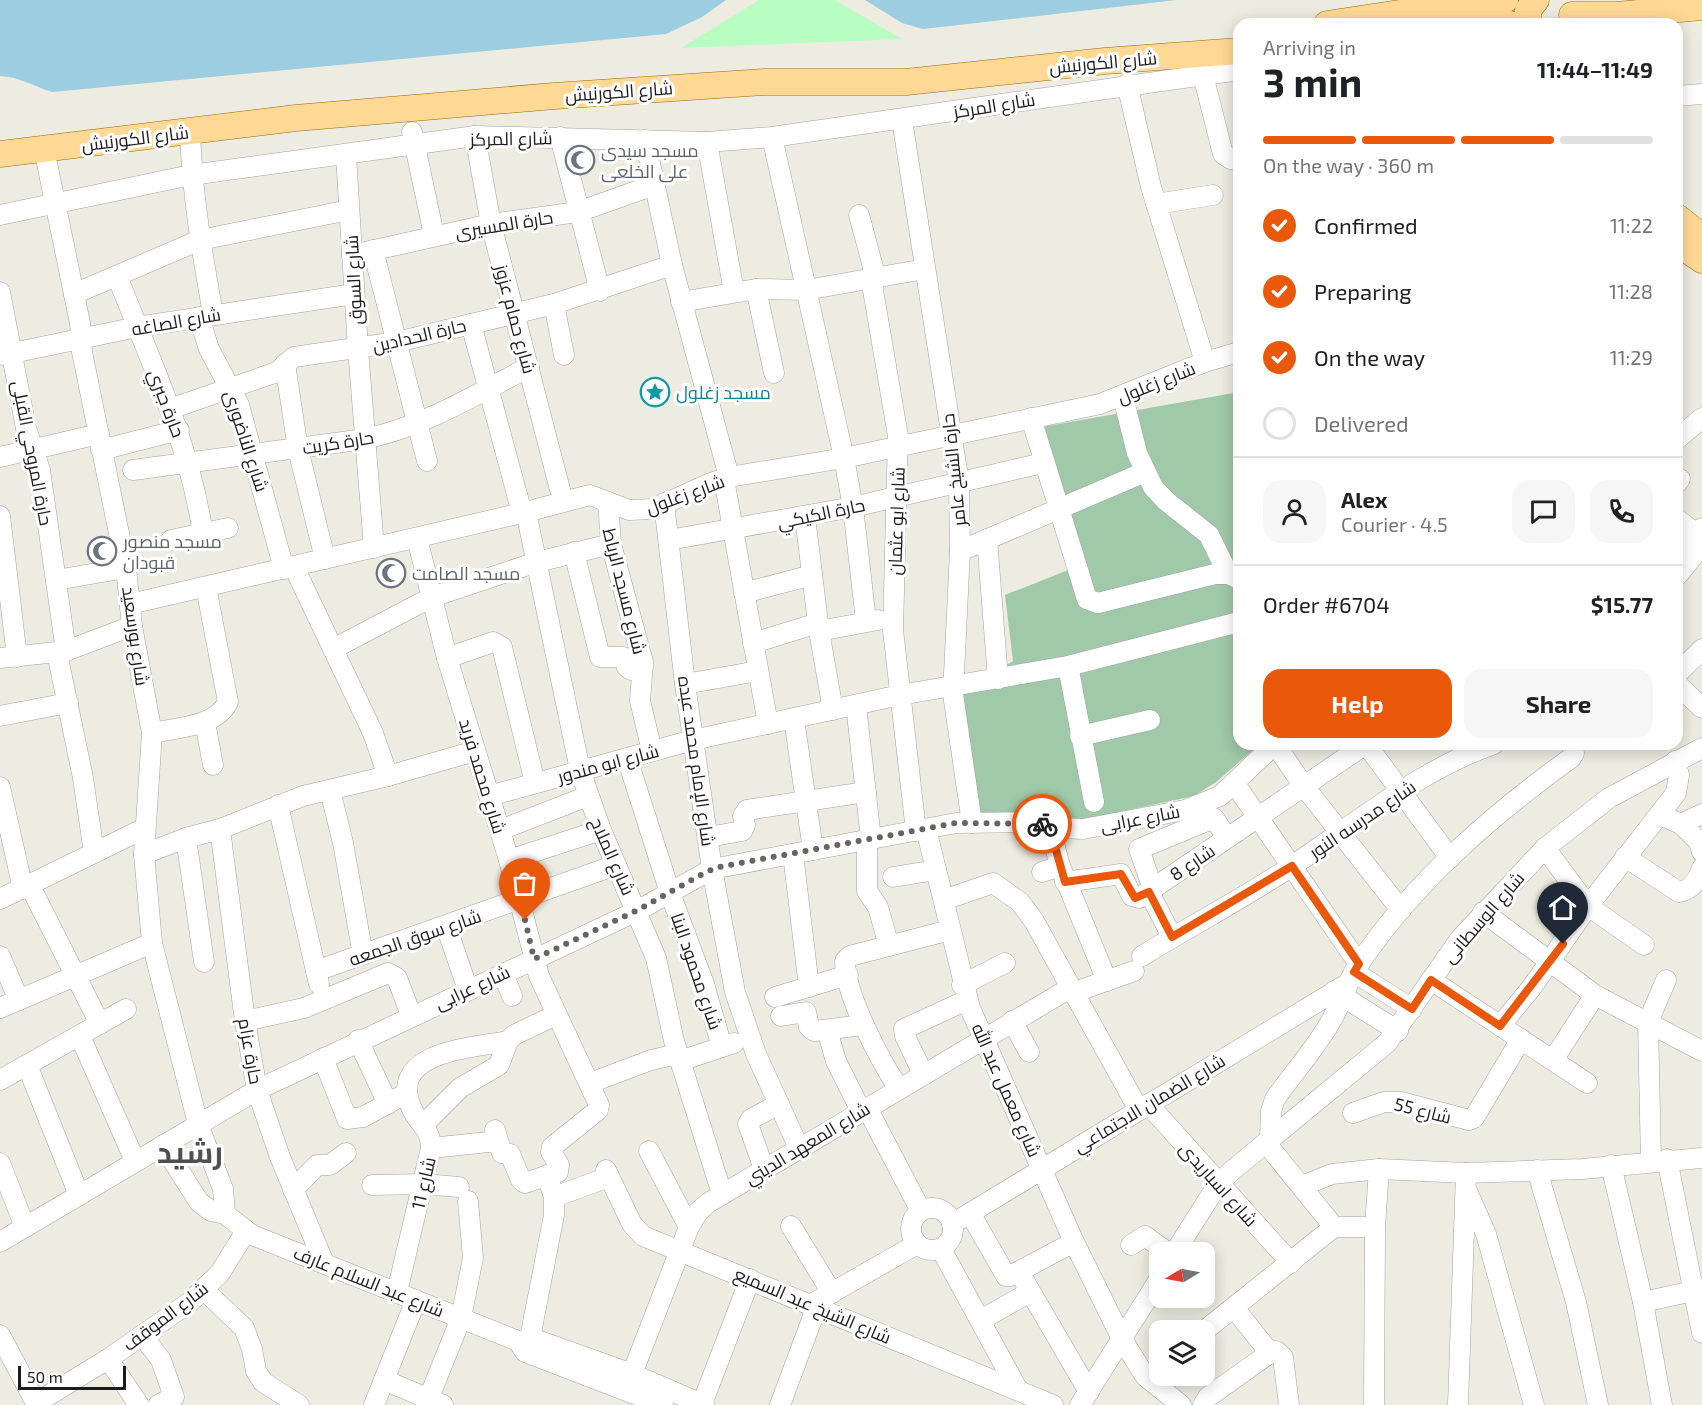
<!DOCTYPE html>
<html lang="en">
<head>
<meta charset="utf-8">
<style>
	body { margin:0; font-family:"Exo 2",Cairo,sans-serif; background:#f6f6f6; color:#202124; height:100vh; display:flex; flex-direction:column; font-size:22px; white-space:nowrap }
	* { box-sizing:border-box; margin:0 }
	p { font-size:20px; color:#757577 }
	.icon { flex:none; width:33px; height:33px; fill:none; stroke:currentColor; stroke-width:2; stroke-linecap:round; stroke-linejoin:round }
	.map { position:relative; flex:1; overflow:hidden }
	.drawer { position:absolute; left:1233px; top:18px; width:450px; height:732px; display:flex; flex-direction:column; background:#fff; border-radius:18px; box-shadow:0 3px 15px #0003 }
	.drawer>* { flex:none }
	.needle { width:39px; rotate:260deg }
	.fabs { position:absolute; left:1149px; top:1242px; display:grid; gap:12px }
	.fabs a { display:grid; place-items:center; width:66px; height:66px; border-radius:12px; background:#fff; box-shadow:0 3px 15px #0003; font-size:30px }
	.scale { position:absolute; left:18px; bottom:15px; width:108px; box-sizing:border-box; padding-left:6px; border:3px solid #1c1c1c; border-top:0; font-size:16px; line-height:21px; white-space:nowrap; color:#1c1c1c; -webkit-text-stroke:4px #fff; paint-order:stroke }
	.pin { position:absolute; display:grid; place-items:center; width:51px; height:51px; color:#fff; margin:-62px -26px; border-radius:50% 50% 50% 0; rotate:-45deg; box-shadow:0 0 6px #0007 }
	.pin .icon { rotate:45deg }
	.courier { position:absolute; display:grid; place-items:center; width:60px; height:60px; margin:-30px; border:4px solid #ea580c; border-radius:50%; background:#fff; color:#222; box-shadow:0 2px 8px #0007 }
	.head em { font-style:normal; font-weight:700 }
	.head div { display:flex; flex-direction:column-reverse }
	.head { display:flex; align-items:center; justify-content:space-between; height:102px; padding:0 30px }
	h1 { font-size:39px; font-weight:700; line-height:45px }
	.bar { display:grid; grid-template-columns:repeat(4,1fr); gap:9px 6px; align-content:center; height:72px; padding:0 30px }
	.bar i { height:8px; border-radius:4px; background:#e0e0e0 }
	.bar .selected { background:#ea580c }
	.bar p { grid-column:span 4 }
	.line { display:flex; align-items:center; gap:15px; padding:0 30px; border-top:2px solid #e0e0e0 }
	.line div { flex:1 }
	.round { display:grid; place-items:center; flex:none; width:63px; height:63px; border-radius:18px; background:#f6f6f6 }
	ol { padding:0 30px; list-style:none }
	li { display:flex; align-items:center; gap:18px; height:66px }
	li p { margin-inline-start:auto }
	li .icon { padding:6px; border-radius:50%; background:#ea580c; color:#fff; stroke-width:4 }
	li:last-child { color:#757577 }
	li i { width:33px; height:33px; border:3px solid #e0e0e0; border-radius:50% }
	.button { display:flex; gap:12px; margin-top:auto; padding:12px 30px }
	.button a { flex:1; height:69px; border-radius:18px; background:#ea580c; color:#fff; font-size:24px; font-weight:700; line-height:69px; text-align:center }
	.button a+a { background:#f6f6f6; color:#202124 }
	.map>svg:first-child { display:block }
</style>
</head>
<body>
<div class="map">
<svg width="1702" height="1405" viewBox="0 0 1702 1405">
	<rect width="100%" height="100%" fill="#eeebe0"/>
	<polygon fill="#9fc9a8" points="1239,392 1239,744 1260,744 1216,782 1194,796 1072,822 979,814 961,694 1013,661 1005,595 1086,563 1042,427"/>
	<polygon fill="#b8fec2" points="759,0 835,0 902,39 681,48"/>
	<g fill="#9ccde1">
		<path d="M 0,0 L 726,0 L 702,17 L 666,34 L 52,92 C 33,86 20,77 0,76 Z"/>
		<polygon points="865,0 1177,0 923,29 902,23"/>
	</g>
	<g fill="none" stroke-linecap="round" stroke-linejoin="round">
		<g stroke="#a3a3a3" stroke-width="21">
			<g id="minor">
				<polyline points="1203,75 1223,154 1231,159 1239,158"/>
				<polyline points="1127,84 1151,187 1205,362"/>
				<polyline points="1677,96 1702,94"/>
				<polyline points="902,120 959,483 960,551 953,694 972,823"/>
				<path d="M 190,131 C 192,193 202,253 213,314"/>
				<polyline points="412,132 434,235"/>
				<polyline points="475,136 491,224 563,501"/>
				<polyline points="560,137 600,291"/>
				<polyline points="772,137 844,458 853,507 866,621"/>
				<polyline points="645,140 672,265 729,477"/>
				<polyline points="707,142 734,292"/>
				<polyline points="44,149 80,323 82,352 126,568 132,626 152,733 144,854 152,943 198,1124 223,1189 225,1214"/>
				<polyline points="346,155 358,349 374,548"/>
				<polyline points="1156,204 1213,195"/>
				<polyline points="0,215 191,175 475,136 707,142 772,137 1239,70"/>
				<polyline points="859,215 873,267 873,290 898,436 893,630 916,831"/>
				<polyline points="373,250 427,461"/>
				<polyline points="352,255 491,224 578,212 654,185"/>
				<path d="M 117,276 C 151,362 189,442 203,534"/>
				<polyline points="756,289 774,373"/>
				<polyline points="0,292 26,428 40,470 66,651"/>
				<polyline points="74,294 200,240 349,210"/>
				<polyline points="681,302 756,289 806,290 925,269"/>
				<polyline points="554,304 564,355"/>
				<polyline points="199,317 209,349 239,405 284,569"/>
				<polyline points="471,324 522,513"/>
				<polyline points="3,355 137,327 354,294"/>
				<polyline points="285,364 298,449 325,559"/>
				<polyline points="1123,397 1137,453 1153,487 1166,501 1209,535 1228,574"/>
				<polyline points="170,409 277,372 294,357 397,342 554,304 672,265"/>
				<polyline points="1031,418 1087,599 1098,603 1215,574 1228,574 1239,579"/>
				<polyline points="1677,439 1702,418"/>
				<polyline points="101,450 179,430"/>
				<polyline points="0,457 99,434"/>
				<path d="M 133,470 L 365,439 C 425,426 475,395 529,367"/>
				<polyline points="724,479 768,724"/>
				<polyline points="1677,483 1680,479"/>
				<polyline points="608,502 611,544 643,662 640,701 652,751"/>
				<polyline points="664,503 685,684 712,869 735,992 756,1054 799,1148"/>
				<polyline points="526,512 580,770 601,830 656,958 674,1041 722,1194"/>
				<polyline points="0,516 17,657"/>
				<polyline points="805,517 819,631 833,710"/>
				<polyline points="1677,519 1694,532"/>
				<polyline points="417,538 447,658 509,860 539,976 599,1105 598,1110 552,1147 551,1152 559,1165 558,1172 525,1183 521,1180 510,1154 502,1153 495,1130"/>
				<polyline points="987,539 998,679"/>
				<polyline points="171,540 228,528"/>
				<polyline points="669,540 853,507 1043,463"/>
				<polyline points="1677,548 1702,528"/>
				<polyline points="960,551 1145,472"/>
				<polyline points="574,552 600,657 623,657 627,667 631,670 643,667"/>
				<polyline points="294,567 373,733 388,776"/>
				<polyline points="1677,576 1702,545"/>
				<polyline points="56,580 126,568"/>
				<polyline points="744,593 812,575"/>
				<polyline points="130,604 522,513 590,495 629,510 653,509 708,484 729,477 844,458 1100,404 1205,362 1239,352"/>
				<polyline points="819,631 878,620"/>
				<polyline points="753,643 818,623"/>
				<polyline points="333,649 432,597 537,562 611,544"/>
				<polyline points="57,653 83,778 94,853"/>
				<polyline points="0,658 66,651 132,626"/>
				<polyline points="447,658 493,642 502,647 535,783"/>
				<polyline points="1068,666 1094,802"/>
				<polyline points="1677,674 1702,649"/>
				<polyline points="685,684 758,671"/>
				<polyline points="1677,684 1702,708"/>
				<polyline points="856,705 871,839"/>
				<polyline points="0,716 68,703"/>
				<polyline points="794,719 813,850"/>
				<polyline points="205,722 213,765"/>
				<path d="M 152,733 C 176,728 216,727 228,702 L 206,587"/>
				<polyline points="1080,736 1150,720"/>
				<polyline points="1275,744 1303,785 1401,910"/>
				<polyline points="1366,744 1450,858"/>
				<polyline points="627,758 670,893 704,984 722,1047"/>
				<polyline points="1235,784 1359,964"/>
				<polyline points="0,787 23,889"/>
				<polyline points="330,790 343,843 363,955"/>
				<polyline points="489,796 693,740 900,695 1068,666 1239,622"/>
				<polyline points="278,805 319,984"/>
				<polyline points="1660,815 1681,824 1702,814"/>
				<polyline points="1681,824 1699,842 1702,852"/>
				<polyline points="1049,825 1060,866 1107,981"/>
				<polyline points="220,829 245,1021 257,1090 280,1157 324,1263"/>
				<polyline points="926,829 970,1008 1074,1242 1122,1339 1145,1376 1181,1405"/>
				<polyline points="500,830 588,796"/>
				<polyline points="708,837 742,831 745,825 743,816 747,810 866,792"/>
				<polyline points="186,838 204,962"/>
				<polyline points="867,840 867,891 878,907 889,946"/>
				<polyline points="1545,848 1588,906 1644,945"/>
				<polyline points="144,854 186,838 220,829 303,796 388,776 475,751"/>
				<polyline points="793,854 809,987"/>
				<path d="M 1625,857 L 1679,892 C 1692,890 1698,880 1702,868"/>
				<polyline points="509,860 601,830"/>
				<polyline points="1042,872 1060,866"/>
				<polyline points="893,877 936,870"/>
				<polyline points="1065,882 1121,874 1132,896 1139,898 1366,744"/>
				<polyline points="30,886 100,1024"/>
				<polyline points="1153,889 1139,849 1214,818 1227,838"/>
				<polyline points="1149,892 1172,937"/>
				<polyline points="0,899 145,828"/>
				<polyline points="944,900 993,883 1020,902 1034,921 1139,1110"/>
				<polyline points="1483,912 1595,995 1702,1051"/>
				<polyline points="446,926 468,990"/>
				<polyline points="0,956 19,1000"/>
				<path d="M 1142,956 C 1192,925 1246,897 1295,864 C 1359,821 1420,770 1494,744"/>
				<polyline points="316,971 616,865"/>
				<polyline points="1354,972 1412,1009"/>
				<polyline points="503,973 512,996"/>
				<polyline points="1431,980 1587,1083"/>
				<polyline points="962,985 1005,963"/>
				<polyline points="1334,991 1398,1031"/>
				<polyline points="1072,993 1134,971"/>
				<polyline points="775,997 848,975"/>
				<polyline points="0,1008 152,943"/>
				<polyline points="781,1016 806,1012 809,1027 814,1031 863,1025"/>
				<polyline points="245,1021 304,1008 388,973 397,978 411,1015"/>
				<polyline points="1012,1021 1029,1052"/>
				<polyline points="1500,1026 1532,987 1588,906 1676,793 1679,775 1675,761"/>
				<polyline points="827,1030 836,1061 861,1111"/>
				<polyline points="80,1036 135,1161"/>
				<polyline points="358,1040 388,1104"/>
				<polyline points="323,1058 347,1119 363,1117 407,1093"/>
				<polyline points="1553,1060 1595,995"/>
				<polyline points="680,1061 734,1043"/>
				<polyline points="27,1065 79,1195"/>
				<polyline points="923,1074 905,1036 904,1029 967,1000"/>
				<polyline points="0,1080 126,1009"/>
				<polyline points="590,1083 651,1060 678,1054"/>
				<path d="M 899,1089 C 880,1060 845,995 845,961 L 850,956 L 950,930"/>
				<polyline points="1148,1104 1291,1263"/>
				<polyline points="867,1108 921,1211"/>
				<polyline points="1353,1113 1384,1102 1401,1102 1469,1120 1474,1118 1521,1039"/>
				<polyline points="424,1124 460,1088 499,1065 508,1041 514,1035 556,1015"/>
				<path d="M 1270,1139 L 1271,1111 L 1275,1099 C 1293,1073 1316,1048 1331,1021 C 1342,1003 1347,981 1359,964 C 1414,882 1492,815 1571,758 L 1574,753 L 1572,744"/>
				<polyline points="1266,1143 1334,1227"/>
				<polyline points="163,1145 199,1202 211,1211 225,1214 252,1235 518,1341 534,1339 632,1374 704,1405"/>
				<polyline points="431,1148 498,1141"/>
				<polyline points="649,1151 689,1227"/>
				<polyline points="1667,1159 1702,1333"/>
				<polyline points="1651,1162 1648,1022 1666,980"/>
				<polyline points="0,1163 25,1227"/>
				<polyline points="1611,1165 1643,1302 1662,1405"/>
				<polyline points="764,1169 748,1124 751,1119 779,1104"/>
				<polyline points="606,1170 632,1224 643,1236 1053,1405"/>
				<polyline points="1537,1170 1576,1302 1598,1405"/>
				<polyline points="372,1185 424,1184 459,1187"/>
				<polyline points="1302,1186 1332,1174 1379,1169"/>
				<polyline points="293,1190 317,1165 330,1165 346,1153"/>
				<polyline points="1467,1191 1486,1234 1534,1405"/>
				<polyline points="554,1197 609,1177"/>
				<circle cx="932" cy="1229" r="21"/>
				<polyline points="970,1213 1006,1276 1010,1276 1074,1242"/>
				<polyline points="952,1224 1347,984"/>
				<polyline points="791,1226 832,1293"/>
				<polyline points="0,1242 257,1090 637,911 712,869 956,823 1028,822 1060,828 1083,829 1185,810 1220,796 1275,744"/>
				<polyline points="1131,1245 1145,1236 1167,1252"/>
				<polyline points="941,1249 1018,1390"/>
				<polyline points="1175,1252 1211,1195 1228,1174 1387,1043 1460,939 1545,848 1609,798 1702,748"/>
				<polyline points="1019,1272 1089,1392"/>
				<polyline points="204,1290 244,1328 252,1349 256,1371 263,1382 299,1405"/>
				<path d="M 397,1292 L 431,1148 C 431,1128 418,1124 411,1107 C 388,1051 473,1048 508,1041"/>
				<polyline points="1643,1302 1702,1289"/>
				<polyline points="812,1304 917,1244"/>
				<polyline points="1234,1308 1270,1353"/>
				<polyline points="981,1320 1030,1292"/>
				<polyline points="1204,1331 1334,1227 1375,1227"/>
				<polyline points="0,1335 37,1405"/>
				<polyline points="142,1335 161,1360 174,1397 158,1405"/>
				<polyline points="530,1338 554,1215 554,1197 547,1175"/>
				<polyline points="518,1341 525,1352 663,1405"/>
				<polyline points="108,1359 139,1405"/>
				<polyline points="632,1374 689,1227 698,1212 708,1203 1070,988"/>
				<polyline points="384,1380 443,1405"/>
				<polyline points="36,1403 108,1359 190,1302 220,1273 246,1231"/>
				<polyline points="702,1404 750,1279"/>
				<polyline points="374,1405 416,1300"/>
				<polyline points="426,1405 461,1318 473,1258 468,1201"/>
				<polyline points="780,1405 817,1306"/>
				<polyline points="1080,1405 1160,1278"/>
				<polyline points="1203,1405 1208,1397 1270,1353 1276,1351 1283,1357 1289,1405"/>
				<polyline points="1374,1405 1375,1227 1379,1169 1466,1173 1582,1169 1702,1158"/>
				<polyline points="1458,1405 1466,1173"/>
			</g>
		</g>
		<g stroke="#946c00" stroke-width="27">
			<g id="major">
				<polyline points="1572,15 1617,15 1702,7"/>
				<polyline points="1447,21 1484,20 1510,24"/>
				<polyline points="1327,24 1460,4 1505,0"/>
				<polyline points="1528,24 1528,10 1536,0"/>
				<polyline points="0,154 296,118 554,96 765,82 906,82 1105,61 1239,51"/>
				<polyline points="1677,217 1702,237"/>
				<polyline points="1677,243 1702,260"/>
			</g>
		</g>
		<use href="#minor" stroke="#fff" stroke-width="20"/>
		<use href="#major" stroke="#ffd895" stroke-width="26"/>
	</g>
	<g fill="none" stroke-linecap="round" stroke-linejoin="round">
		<polyline stroke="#666461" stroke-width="6" stroke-dasharray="0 10.8" points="525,920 534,959 638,910 706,872 719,867 956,823 1042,824"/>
		<polyline stroke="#ea580c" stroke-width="8" points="1042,824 1049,825 1065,882 1121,874 1135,898 1149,892 1172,937 1292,866 1359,964 1354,972 1412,1009 1431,980 1500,1026 1563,944"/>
	</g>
	<defs>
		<g id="mosque-ring" transform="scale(1.5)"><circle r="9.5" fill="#fff" stroke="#6b7280" stroke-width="1.5"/><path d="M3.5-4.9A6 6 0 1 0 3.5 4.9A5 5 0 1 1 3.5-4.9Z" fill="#6b7280"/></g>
		<g id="sight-ring" transform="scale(1.5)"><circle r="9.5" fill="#fff" stroke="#0f9aa8" stroke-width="1.5"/><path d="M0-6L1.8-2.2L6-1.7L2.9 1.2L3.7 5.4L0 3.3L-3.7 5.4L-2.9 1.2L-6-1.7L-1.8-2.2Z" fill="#0f9aa8"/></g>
	</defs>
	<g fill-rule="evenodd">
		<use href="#mosque-ring" x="580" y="160"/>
		<use href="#sight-ring" x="655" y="392"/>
		<use href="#mosque-ring" x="102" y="551"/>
		<use href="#mosque-ring" x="391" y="573"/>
	</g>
	<g text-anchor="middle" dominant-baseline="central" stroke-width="6" stroke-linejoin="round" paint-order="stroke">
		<g font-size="18" fill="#1c1c1c" stroke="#fff">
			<text transform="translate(1103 62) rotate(-5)">شارع الكورنيش</text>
			<text transform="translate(619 91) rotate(-4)">شارع الكورنيش</text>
			<text transform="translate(994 105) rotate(-9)">شارع المركز</text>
			<text transform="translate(135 138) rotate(-7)">شارع الكورنيش</text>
			<text transform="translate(511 138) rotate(-1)">شارع المركز</text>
			<text transform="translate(504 224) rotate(-9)">حارة المسيرى</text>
			<text transform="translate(353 280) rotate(-93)">شارع السوق</text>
			<text transform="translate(516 319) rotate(75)">شارع حمام عزوز</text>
			<text transform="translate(176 321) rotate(-10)">شارع الصاغه</text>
			<text transform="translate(419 335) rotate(-13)">حارة الحدادين</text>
			<text transform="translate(1156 382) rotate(-22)">شارع زغلول</text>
			<text transform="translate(167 403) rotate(69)">حارة جبري</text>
			<text transform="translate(247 441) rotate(72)">شارع الناضورى</text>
			<text transform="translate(338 442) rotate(-9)">حارة كريت</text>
			<text transform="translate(33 453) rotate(79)">حارة المروحي القبلى</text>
			<text transform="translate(953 470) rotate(-96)">حارة الشيخ عامر</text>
			<text transform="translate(685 494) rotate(-20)">شارع زغلول</text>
			<text transform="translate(821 513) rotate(-12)">حارة الكيكي</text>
			<text transform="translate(896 521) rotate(-88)">شارع ابو عثمان</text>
			<text transform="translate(625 591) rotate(76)">شارع مسجد الرباط</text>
			<text transform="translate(136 636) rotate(82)">شارع بورسعيد</text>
			<text transform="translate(697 761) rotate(82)">شارع الإمام محمد عبده</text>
			<text transform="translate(608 763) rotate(-15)">شارع ابو مندور</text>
			<text transform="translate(483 776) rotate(73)">شارع محمد فريد</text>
			<text transform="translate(1140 818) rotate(-11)">شارع عرابى</text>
			<text transform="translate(1362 819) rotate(-34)">شارع مدرسه النور</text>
			<text transform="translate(613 856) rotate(66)">شارع الملاح</text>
			<text transform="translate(1192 862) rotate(-34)">شارع 8</text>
			<text transform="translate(1483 917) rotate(-49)">شارع الوسطانى</text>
			<text transform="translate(415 937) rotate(-19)">شارع سوق الجمعه</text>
			<text transform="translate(697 971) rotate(71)">شارع محمود البنا</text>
			<text transform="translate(472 987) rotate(-25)">شارع عرابى</text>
			<text transform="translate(251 1051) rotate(80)">حارة عزام</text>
			<text transform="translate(1007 1090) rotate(66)">شارع معمل عبد الله</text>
			<text transform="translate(1149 1103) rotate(-31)">شارع الضمان الاجتماعي</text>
			<text transform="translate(1423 1110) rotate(14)">شارع 55</text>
			<text transform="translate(807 1143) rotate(-31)">شارع المعهد الديني</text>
			<text transform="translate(423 1183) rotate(-77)">شارع 11</text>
			<text transform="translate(1219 1184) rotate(48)">شارع اسباريدى</text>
			<text transform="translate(369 1281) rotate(22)">شارع عبد السلام عارف</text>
			<text transform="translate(813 1305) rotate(23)">شارع الشيخ عبد السميع</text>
			<text transform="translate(165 1316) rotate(-37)">شارع الموقف</text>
		</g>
		<g font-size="18" fill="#5b616d" stroke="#fff" text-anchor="start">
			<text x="601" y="150">مسجد سيدى<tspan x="601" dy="21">على الخلعى</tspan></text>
			<text x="123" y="541">مسجد منصور<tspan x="123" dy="21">قبودان</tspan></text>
			<text x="412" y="573">مسجد الصامت</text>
		</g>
		<g font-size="18" fill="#0d838f" stroke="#fff" text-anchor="start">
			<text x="676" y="392">مسجد زغلول</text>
		</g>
		<g font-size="30" font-weight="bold" fill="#4f4f4f" stroke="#fff">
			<text x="190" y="1151">رشيد</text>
		</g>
	</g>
</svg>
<div class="fabs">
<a><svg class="needle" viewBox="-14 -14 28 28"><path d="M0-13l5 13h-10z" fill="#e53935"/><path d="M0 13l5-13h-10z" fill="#757577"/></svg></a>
<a><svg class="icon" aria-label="layers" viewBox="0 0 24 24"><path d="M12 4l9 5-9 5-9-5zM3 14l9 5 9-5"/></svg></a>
</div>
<div class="scale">50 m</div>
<div class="pin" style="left:525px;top:920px;background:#ea580c"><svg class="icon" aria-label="bag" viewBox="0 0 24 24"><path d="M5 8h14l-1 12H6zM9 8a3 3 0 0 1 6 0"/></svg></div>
<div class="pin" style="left:1563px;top:944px;background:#1f2937"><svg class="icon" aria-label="home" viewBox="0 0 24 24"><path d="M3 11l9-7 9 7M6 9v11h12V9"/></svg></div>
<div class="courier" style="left:1042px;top:824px"><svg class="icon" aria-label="bike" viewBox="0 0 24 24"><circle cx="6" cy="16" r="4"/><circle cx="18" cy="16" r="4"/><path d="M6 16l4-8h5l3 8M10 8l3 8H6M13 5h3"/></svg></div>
<section class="drawer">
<div class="head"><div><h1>3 min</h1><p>Arriving in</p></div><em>11:44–11:49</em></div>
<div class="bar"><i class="selected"></i><i class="selected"></i><i class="selected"></i><i></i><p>On the way · 360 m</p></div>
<ol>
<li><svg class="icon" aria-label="check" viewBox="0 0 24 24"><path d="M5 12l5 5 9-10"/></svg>Confirmed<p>11:22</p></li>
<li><svg class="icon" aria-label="check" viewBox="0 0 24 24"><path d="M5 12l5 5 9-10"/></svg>Preparing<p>11:28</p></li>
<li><svg class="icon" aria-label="check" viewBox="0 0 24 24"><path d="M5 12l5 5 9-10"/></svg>On the way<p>11:29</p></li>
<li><i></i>Delivered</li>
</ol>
<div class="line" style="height:108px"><a class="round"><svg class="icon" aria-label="person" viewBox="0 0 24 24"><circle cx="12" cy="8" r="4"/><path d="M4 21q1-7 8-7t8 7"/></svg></a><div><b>Alex</b><p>Courier · 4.5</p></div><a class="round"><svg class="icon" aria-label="chat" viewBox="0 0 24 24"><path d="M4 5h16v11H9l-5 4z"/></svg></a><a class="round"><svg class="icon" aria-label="phone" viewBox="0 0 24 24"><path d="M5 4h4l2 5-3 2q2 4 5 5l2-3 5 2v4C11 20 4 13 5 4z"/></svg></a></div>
<div class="line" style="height:78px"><div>Order #6704</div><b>$15.77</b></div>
<div class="button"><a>Help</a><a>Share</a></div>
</section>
</div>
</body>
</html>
